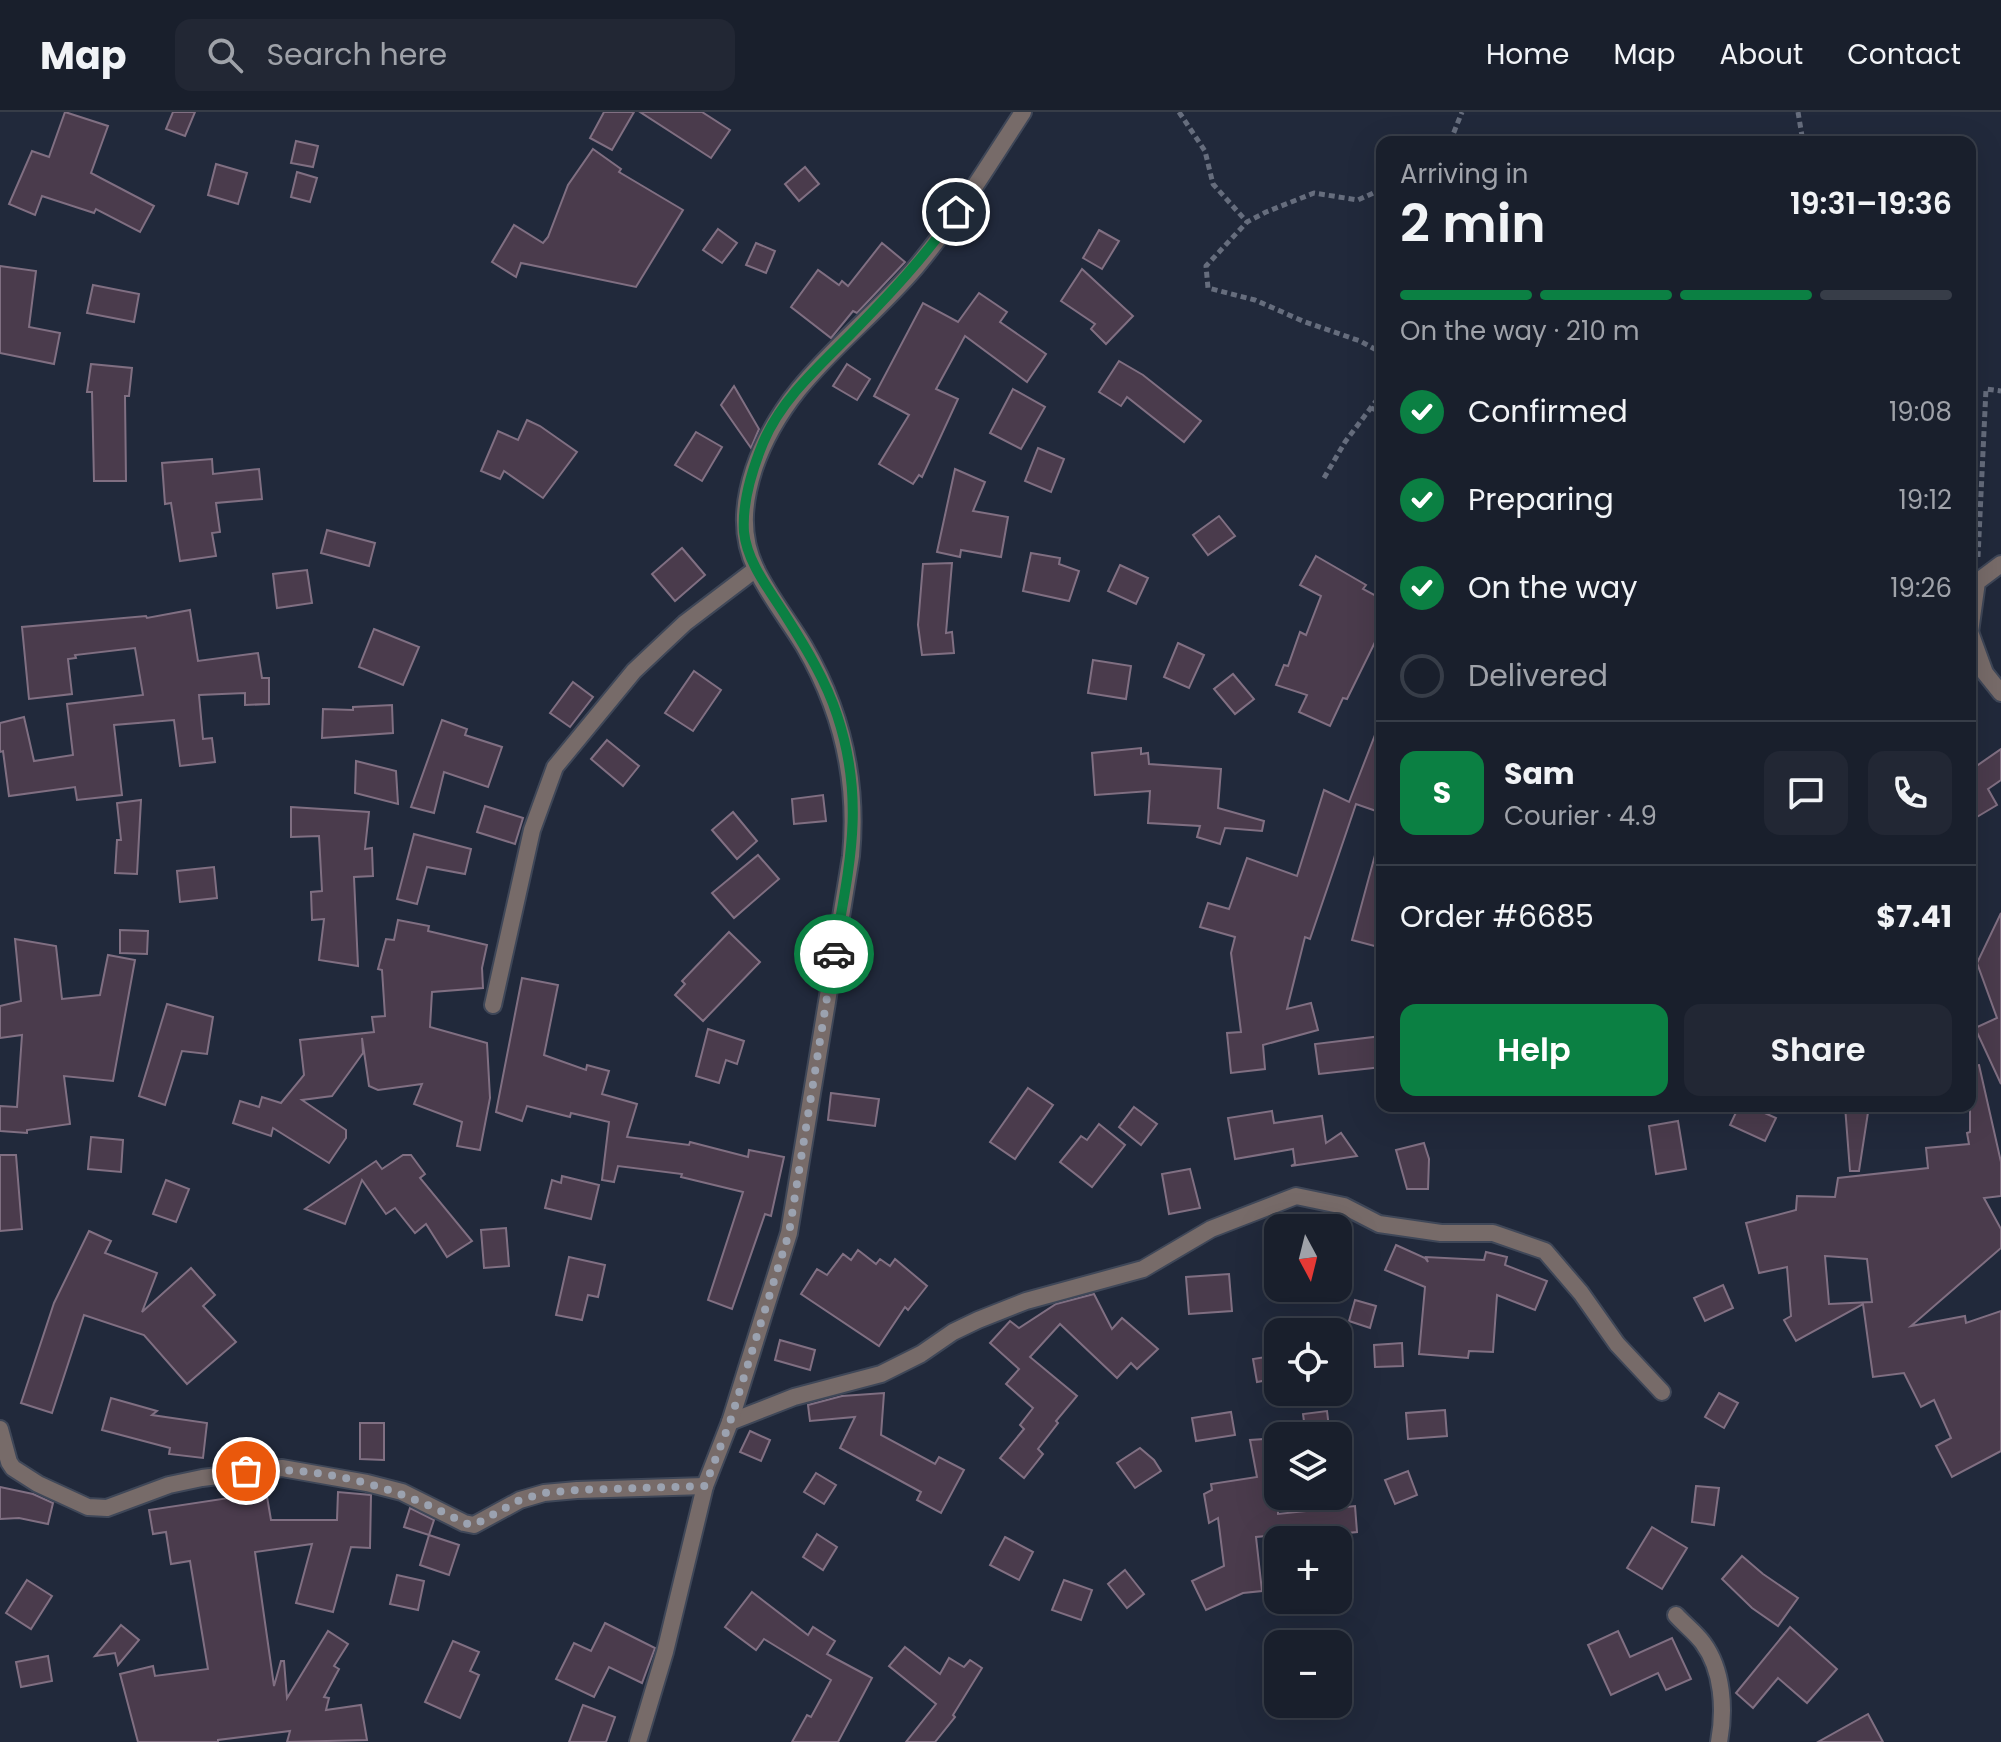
<!DOCTYPE html>
<html lang="en">
<head>
<meta charset="utf-8">
<style>
	body { margin:0; font-family:Poppins,sans-serif; background:#222734; color:#f1f3f6; height:100vh; display:flex; flex-direction:column; font-size:30px; white-space:nowrap }
	* { box-sizing:border-box; margin:0 }
	p { font-size:26px; color:#9fa2a9 }
	.icon { flex:none; width:44px; height:44px; fill:none; stroke:currentColor; stroke-width:2; stroke-linecap:round; stroke-linejoin:round }
	.map { position:relative; flex:1; overflow:hidden }
	.panel { position:absolute; left:1376px; top:24px; width:600px; height:976px; display:flex; flex-direction:column; background:#191f2c; border-radius:16px; box-shadow:0 8px 32px #0002,0 0 0 2px #373d48 }
	.panel>* { flex:none }
	.needle { width:52px; rotate:173deg }
	.buttons { position:absolute; left:1264px; top:1102px; display:grid; gap:16px }
	.buttons a { display:grid; place-items:center; width:88px; height:88px; border-radius:16px; background:#191f2c; box-shadow:0 8px 32px #0002,0 0 0 2px #373d48; font-size:40px }
	.pin { position:absolute; display:grid; place-items:center; width:68px; height:68px; color:#fff; margin:-34px; border:4px solid #fff; border-radius:50%; box-shadow:0 2px 8px #0007 }
	.courier { position:absolute; display:grid; place-items:center; width:80px; height:80px; margin:-40px; border:6px solid #0b8043; border-radius:50%; background:#fff; color:#222; box-shadow:0 2px 10px #0007 }
	.head em { font-style:normal; font-weight:600 }
	.head div { display:flex; flex-direction:column-reverse }
	.head { display:flex; align-items:center; justify-content:space-between; height:136px; padding:0 24px }
	h1 { font-size:52px; font-weight:600; line-height:60px }
	.bar { display:grid; grid-template-columns:repeat(4,1fr); gap:12px 8px; align-content:center; height:96px; padding:0 24px }
	.bar i { height:10px; border-radius:6px; background:#373d48 }
	.bar .selected { background:#0b8043 }
	.bar p { grid-column:span 4 }
	.line { display:flex; align-items:center; gap:20px; padding:0 24px; border-top:2px solid #373d48 }
	.line div { flex:1 }
	.round { display:grid; place-items:center; flex:none; width:84px; height:84px; border-radius:16px; background:#222734 }
	ol { padding:0 24px; list-style:none }
	li { display:flex; align-items:center; gap:24px; height:88px }
	li p { margin-inline-start:auto }
	li .icon { padding:8px; border-radius:50%; background:#0b8043; color:#fff; stroke-width:4 }
	li:last-child { color:#9fa2a9 }
	li i { width:44px; height:44px; border:4px solid #373d48; border-radius:50% }
	.cta { display:flex; gap:16px; margin-top:auto; padding:16px 24px }
	.cta a { flex:1; height:92px; border-radius:16px; background:#0b8043; color:#fff; font-size:32px; font-weight:600; line-height:92px; text-align:center }
	.cta a+a { background:#222734; color:#f1f3f6 }
	header { display:flex; align-items:center; gap:48px; box-sizing:border-box; height:112px; padding:0 40px; background:#191f2c; border-bottom:2px solid #373d48 }
	header strong { font-size:38px }
	nav { display:flex; gap:44px; margin-inline-start:auto; font-size:28px }
	.search { width:560px; height:72px; background:#222734; display:flex; align-items:center; gap:20px; box-sizing:border-box; padding:0 28px; border-radius:16px; color:#9fa2a9; font-size:30px }
	.map>svg:first-child { display:block }
</style>
</head>
<body>
<header>
<strong>Map</strong>
<div class="search"><svg class="icon" aria-label="search" viewBox="0 0 24 24"><circle cx="10" cy="10" r="6"/><path d="M15 15l6 6"/></svg>Search here</div>
<nav><a>Home</a><a>Map</a><a>About</a><a>Contact</a></nav>
</header>
<div class="map">
<svg width="2001" height="1630" viewBox="0 0 2001 1630">
	<rect width="100%" height="100%" fill="#21293b"/>
	<g fill="#4a3b4c" stroke="#806f82" stroke-width="2" fill-rule="evenodd">
		<polygon points="65,0 108,14 91,61 154,94 140,120 96,97 94,101 42,84 35,103 9,92 32,39 49,45"/>
		<polygon points="173,0 195,0 185,24 166,17"/>
		<polygon points="604,0 634,0 612,38 590,26"/>
		<polygon points="640,0 702,0 730,18 711,46"/>
		<polygon points="296,29 318,34 313,55 291,51"/>
		<polygon points="593,37 621,57 619,60 683,98 636,175 521,151 516,165 492,150 514,113 543,131 548,125 568,73"/>
		<polygon points="216,52 247,61 238,92 208,83"/>
		<polygon points="805,55 819,72 799,89 785,72"/>
		<polygon points="297,60 317,66 310,90 291,85"/>
		<polygon points="718,117 737,131 722,151 703,138"/>
		<polygon points="1099,118 1119,129 1102,157 1083,146"/>
		<polygon points="756,131 775,139 766,161 746,153"/>
		<polygon points="882,131 905,150 857,201 853,199 831,226 791,195 818,158 839,173 842,169 848,174"/>
		<polygon points="0,154 36,159 29,215 60,221 54,252 0,241"/>
		<polygon points="1082,157 1133,204 1106,232 1091,217 1095,212 1061,189"/>
		<polygon points="93,173 139,182 134,210 87,201"/>
		<polygon points="979,181 1007,200 1000,210 1046,242 1027,270 965,224 936,277 958,287 922,365 919,363 913,372 879,352 909,303 874,284 923,191 958,210"/>
		<polygon points="1119,249 1143,263 1201,309 1184,330 1127,285 1121,294 1099,280"/>
		<polygon points="91,252 132,256 129,284 125,284 126,369 94,369 92,280 87,280"/>
		<polygon points="847,252 870,267 857,288 833,274"/>
		<polygon points="734,274 759,317 751,336 721,293"/>
		<polygon points="1013,277 1045,295 1021,337 990,321"/>
		<polygon points="527,308 540,314 577,340 543,386 504,359 500,367 481,359 498,319 518,328"/>
		<polygon points="696,320 722,335 702,369 675,353"/>
		<polygon points="1038,336 1064,347 1051,380 1025,369"/>
		<polygon points="212,347 213,362 259,357 262,387 216,391 220,420 212,421 216,444 180,449 171,391 165,392 162,351"/>
		<polygon points="955,357 985,370 973,399 1008,405 1001,445 961,438 960,445 937,440"/>
		<polygon points="1219,404 1235,424 1208,443 1193,423"/>
		<polygon points="327,418 375,431 369,454 321,441"/>
		<polygon points="682,436 705,463 675,489 652,462"/>
		<polygon points="1031,441 1060,446 1059,452 1079,459 1069,489 1023,479"/>
		<polygon points="1316,444 1366,473 1363,477 1382,487 1382,516 1347,587 1343,586 1330,614 1299,600 1307,583 1276,573 1284,553 1288,554 1300,520 1306,523 1321,484 1300,473"/>
		<polygon points="952,451 946,521 952,520 954,541 922,543 918,513 923,452"/>
		<polygon points="1120,453 1148,466 1136,492 1108,479"/>
		<polygon points="307,458 312,491 277,496 273,462"/>
		<polygon points="190,498 198,549 258,541 262,566 269,566 269,592 245,593 245,581 199,583 203,627 212,626 215,650 180,654 174,608 114,613 122,683 77,688 75,675 9,684 3,639 0,640 0,611 24,605 34,649 73,643 67,592 143,583 135,536 75,543 76,546 68,547 72,582 29,587 22,515 146,504 147,506"/>
		<polygon points="374,517 419,535 403,573 359,555"/>
		<polygon points="1178,531 1204,543 1189,576 1164,565"/>
		<polygon points="1093,548 1131,554 1126,587 1088,581"/>
		<polygon points="694,559 721,578 693,619 665,601"/>
		<polygon points="1233,562 1254,587 1235,602 1214,577"/>
		<polygon points="573,570 593,585 570,615 550,601"/>
		<polygon points="392,593 393,621 322,626 323,597 353,598 353,595"/>
		<polygon points="442,608 467,617 465,623 502,635 488,675 444,660 434,701 411,695"/>
		<polygon points="1380,610 1382,701 1356,692 1310,827 1305,825 1287,897 1311,891 1318,918 1263,933 1265,957 1231,961 1227,921 1241,920 1231,841 1235,825 1200,815 1208,791 1229,797 1247,746 1297,764 1324,678 1349,690"/>
		<polygon points="607,628 639,654 623,674 591,647"/>
		<polygon points="1141,636 1141,642 1148,641 1149,652 1221,657 1218,696 1264,709 1262,719 1225,716 1220,732 1197,725 1200,714 1148,711 1150,679 1095,683 1092,641"/>
		<polygon points="2001,637 2001,668 1988,677 1997,693 1970,709 1970,646 1975,655"/>
		<polygon points="356,649 396,659 398,692 355,681"/>
		<polygon points="823,683 826,709 794,712 792,687"/>
		<polygon points="141,688 137,762 115,761 117,728 121,728 117,691"/>
		<polygon points="485,694 523,706 515,732 477,720"/>
		<polygon points="291,695 369,700 365,737 372,736 373,764 354,765 358,854 319,848 324,807 312,808 311,780 322,779 319,724 291,725"/>
		<polygon points="733,700 757,729 737,747 712,718"/>
		<polygon points="414,722 471,737 465,762 427,755 417,792 397,787"/>
		<polygon points="758,743 779,767 734,806 712,781"/>
		<polygon points="1375,743 1382,744 1382,836 1352,828"/>
		<polygon points="214,755 217,786 180,790 177,759"/>
		<polygon points="2001,801 2001,972 1975,916 1997,906 1977,851"/>
		<polygon points="398,808 429,814 428,819 487,833 482,856 483,876 432,880 430,915 487,931 490,986 480,1038 457,1034 462,1010 414,992 422,972 378,978 369,974 362,926 363,941 332,984 302,988 346,1018 346,1026 329,1051 273,1016 271,1024 233,1011 240,989 259,995 262,985 281,991 304,963 300,928 374,920 372,905 385,904 382,858 378,857 386,827 394,828"/>
		<polygon points="120,818 148,819 147,842 120,841"/>
		<polygon points="729,820 760,850 703,909 675,883 685,872 682,869"/>
		<polygon points="15,827 56,834 62,887 100,883 108,843 135,848 113,969 64,964 70,1012 27,1018 27,1021 0,1019 0,994 17,995 22,923 0,926 0,894 21,889"/>
		<polygon points="522,866 558,873 544,943 586,958 587,953 609,959 602,982 637,992 627,1025 689,1033 690,1030 748,1045 749,1038 784,1045 771,1104 765,1102 732,1197 708,1188 743,1080 681,1065 682,1062 618,1054 614,1070 602,1068 609,1010 571,1001 570,1005 527,994 522,1009 496,1000"/>
		<polygon points="167,892 213,905 207,942 182,939 165,993 139,984"/>
		<polygon points="708,917 744,929 737,952 726,948 719,971 696,964"/>
		<polygon points="1382,924 1382,955 1319,962 1315,932"/>
		<path d="M 1979,953 L 2001,1050 L 2001,1084 L 1984,1086 L 2001,1117 L 2001,1136 L 1911,1214 L 1965,1204 L 1966,1211 L 2001,1199 L 2001,1339 L 1952,1365 L 1936,1334 L 1951,1326 L 1934,1288 L 1921,1295 L 1904,1261 L 1873,1265 L 1863,1192 L 1796,1229 L 1784,1208 L 1791,1204 L 1787,1155 L 1759,1161 L 1746,1111 L 1796,1098 L 1797,1084 L 1835,1085 L 1838,1066 L 1928,1056 L 1926,1036 L 1969,1032 L 1967,1021 L 1970,1020 L 1970,954 ZM 1825,1144 L 1867,1147 L 1872,1190 L 1829,1192 Z"/>
		<polygon points="1028,976 1053,993 1015,1047 990,1030"/>
		<polygon points="831,981 879,987 875,1014 828,1008"/>
		<polygon points="1739,994 1749,994 1776,1006 1765,1029 1730,1013"/>
		<polygon points="1845,994 1869,994 1859,1059 1850,1059"/>
		<polygon points="1134,995 1157,1012 1141,1033 1119,1015"/>
		<polygon points="1272,999 1274,1011 1322,1004 1326,1031 1341,1021 1357,1044 1291,1054 1295,1052 1293,1037 1235,1047 1228,1006"/>
		<polygon points="1678,1009 1686,1057 1656,1062 1649,1014"/>
		<polygon points="1099,1012 1125,1033 1092,1075 1060,1050 1081,1024 1087,1028"/>
		<polygon points="91,1025 123,1028 121,1060 88,1057"/>
		<polygon points="1424,1031 1429,1047 1428,1077 1407,1077 1396,1038"/>
		<polygon points="0,1043 16,1043 22,1117 0,1119"/>
		<polygon points="403,1043 411,1043 425,1062 420,1066 472,1129 447,1145 426,1112 415,1121 395,1096 386,1102 362,1068 345,1112 305,1097 376,1049 382,1057"/>
		<polygon points="1190,1057 1200,1096 1169,1102 1162,1062"/>
		<polygon points="562,1064 599,1073 591,1107 545,1096 552,1068 561,1071"/>
		<polygon points="166,1068 189,1077 176,1110 153,1102"/>
		<polygon points="506,1116 509,1154 484,1156 481,1118"/>
		<polygon points="89,1119 111,1129 105,1141 157,1161 142,1200 191,1156 215,1183 203,1194 236,1230 187,1272 144,1223 84,1203 52,1301 21,1291 54,1191"/>
		<polygon points="1396,1133 1425,1146 1428,1150 1426,1145 1484,1148 1486,1140 1507,1145 1505,1153 1547,1169 1535,1198 1497,1183 1493,1240 1469,1239 1468,1246 1419,1242 1425,1175 1385,1158"/>
		<polygon points="858,1138 876,1152 880,1147 890,1154 895,1147 927,1174 908,1198 905,1195 879,1234 801,1182 817,1157 827,1163 843,1142 851,1148"/>
		<polygon points="569,1145 605,1153 598,1185 588,1183 582,1208 556,1203"/>
		<polygon points="1229,1162 1232,1199 1189,1202 1186,1165"/>
		<polygon points="1723,1173 1733,1196 1705,1209 1694,1186"/>
		<polygon points="1094,1182 1112,1217 1122,1206 1158,1237 1137,1257 1131,1251 1117,1266 1060,1212 1030,1245 1077,1284 1056,1309 1058,1311 1038,1337 1043,1342 1024,1366 1000,1346 1024,1317 1020,1313 1033,1296 1006,1272 1019,1257 990,1231 1010,1209 1019,1216 1056,1192"/>
		<polygon points="1355,1188 1376,1194 1370,1216 1349,1209"/>
		<polygon points="780,1228 815,1238 810,1258 775,1248"/>
		<polygon points="1402,1231 1403,1254 1375,1255 1374,1233"/>
		<polygon points="1278,1243 1278,1266 1257,1270 1253,1247"/>
		<polygon points="884,1281 881,1323 935,1352 939,1345 964,1358 941,1401 917,1388 921,1380 840,1336 855,1305 810,1309 808,1293 842,1284"/>
		<polygon points="1719,1281 1738,1291 1724,1316 1705,1305"/>
		<polygon points="111,1286 157,1299 152,1303 207,1311 203,1346 169,1342 170,1336 102,1318"/>
		<polygon points="1445,1298 1447,1324 1408,1327 1406,1301"/>
		<polygon points="1327,1299 1330,1324 1306,1324 1303,1302"/>
		<polygon points="1231,1300 1235,1323 1196,1329 1192,1306"/>
		<polygon points="360,1311 384,1311 384,1348 360,1347"/>
		<polygon points="750,1319 770,1328 761,1349 740,1340"/>
		<polygon points="1278,1326 1278,1402 1355,1394 1357,1420 1308,1425 1308,1420 1256,1425 1262,1479 1243,1481 1206,1498 1192,1469 1224,1454 1218,1406 1209,1411 1204,1382 1212,1378 1211,1372 1257,1365 1250,1328"/>
		<polygon points="1140,1336 1154,1348 1161,1359 1135,1376 1117,1351"/>
		<polygon points="1408,1359 1417,1383 1395,1392 1385,1368"/>
		<polygon points="816,1361 836,1373 824,1392 804,1380"/>
		<polygon points="265,1373 271,1408 337,1408 338,1380 371,1383 370,1436 351,1435 333,1500 296,1491 312,1432 255,1440 274,1574 281,1549 284,1549 287,1586 328,1519 348,1532 334,1554 339,1557 324,1585 329,1586 326,1598 361,1593 367,1628 287,1630 290,1619 218,1628 218,1630 138,1630 120,1562 153,1554 155,1564 208,1557 190,1449 171,1452 166,1420 153,1422 149,1398 229,1386 228,1379"/>
		<polygon points="1696,1374 1719,1376 1714,1413 1692,1410"/>
		<polygon points="0,1375 33,1382 53,1391 48,1412 19,1406 0,1407"/>
		<polygon points="410,1396 434,1408 429,1423 404,1415"/>
		<polygon points="1652,1415 1687,1436 1662,1477 1627,1456"/>
		<polygon points="817,1422 837,1435 823,1458 803,1445"/>
		<polygon points="429,1423 459,1433 449,1463 420,1453"/>
		<polygon points="1005,1425 1033,1440 1019,1468 990,1453"/>
		<polygon points="1742,1444 1763,1462 1798,1486 1778,1514 1752,1496 1722,1467"/>
		<polygon points="1125,1458 1144,1482 1127,1496 1108,1472"/>
		<polygon points="397,1463 424,1469 418,1498 390,1492"/>
		<polygon points="27,1468 52,1484 31,1517 6,1501"/>
		<polygon points="1064,1468 1092,1478 1081,1508 1052,1498"/>
		<polygon points="752,1480 808,1523 813,1515 835,1529 827,1542 872,1566 838,1630 792,1630 807,1603 811,1605 831,1568 764,1527 756,1538 725,1515"/>
		<polygon points="605,1511 655,1536 642,1571 609,1555 594,1585 556,1567 574,1531 591,1539"/>
		<polygon points="121,1513 139,1528 118,1553 115,1541 95,1544"/>
		<polygon points="1790,1515 1837,1557 1807,1591 1778,1566 1753,1596 1736,1581"/>
		<polygon points="1618,1519 1630,1545 1672,1526 1691,1567 1666,1578 1658,1561 1611,1583 1588,1533"/>
		<polygon points="453,1529 479,1540 470,1559 479,1563 460,1606 425,1590"/>
		<polygon points="905,1535 940,1562 949,1546 964,1555 970,1548 982,1556 953,1603 955,1605 935,1630 906,1630 936,1592 889,1554"/>
		<polygon points="48,1544 52,1569 21,1575 16,1550"/>
		<polygon points="583,1593 615,1605 606,1630 569,1630"/>
		<polygon points="1868,1602 1883,1630 1818,1630"/>
	</g>
	<g fill="none" stroke-linecap="round" stroke-linejoin="round">
		<g stroke="#3f4758" stroke-width="20">
			<g id="minor">
				<polyline points="1970,520 1977,470 2001,452"/>
				<polyline points="1970,520 1985,561 2001,581"/>
				<polyline points="493,893 532,718 555,655 634,559 685,511 756,457"/>
				<polyline points="730,1310 794,1285 881,1262 921,1242 953,1220 978,1208 1026,1189 1143,1157 1211,1117 1296,1084 1344,1094 1379,1112 1441,1121 1493,1121 1545,1139 1581,1181 1617,1232 1662,1280"/>
				<polyline points="0,1317 9,1350 13,1356 38,1372 88,1395 107,1396 169,1373 202,1366 282,1356 367,1371 402,1380 464,1411 474,1413 520,1388 544,1381 577,1378 705,1374"/>
				<path d="M 1676,1503 C 1684,1512 1696,1521 1703,1531 C 1723,1558 1725,1598 1719,1630"/>
				<path d="M 638,1630 L 665,1540 L 705,1374 L 730,1310 L 789,1121 L 851,744 C 858,670 842,599 804,534 C 789,509 769,484 756,457 C 740,424 743,391 754,357 C 784,268 858,223 916,155 C 956,107 989,52 1023,0"/>
			</g>
		</g>
		<g stroke="#666d7d" stroke-width="5" stroke-dasharray="6 4" stroke-linecap="butt">
			<polyline points="1179,0 1205,39 1213,72 1247,110"/>
			<polyline points="1798,0 1803,30"/>
			<polyline points="1450,30 1462,0"/>
			<polyline points="1382,77 1358,88 1314,81 1266,100 1247,110 1206,154 1208,176 1255,188 1305,210 1360,229 1382,241"/>
			<polyline points="1371,296 1382,300"/>
			<polyline points="1324,366 1345,330 1382,281"/>
			<polyline points="1978,445 1986,277 2001,279"/>
		</g>
		<use href="#minor" stroke="#776b69" stroke-width="16"/>
	</g>
	<g fill="none" stroke-linecap="round" stroke-linejoin="round">
		<path stroke="#9ba2b0" stroke-width="8" stroke-dasharray="0 14.4" d="M 246,1359 C 322,1353 398,1375 464,1411 L 474,1413 L 520,1388 L 544,1381 L 577,1378 L 705,1374 L 730,1310 L 789,1121 L 834,842"/>
		<path stroke="#0b8043" stroke-width="10" d="M 834,842 C 849,755 866,690 837,603 C 826,569 806,536 787,506 C 771,480 747,451 744,420 C 742,391 752,358 763,331 C 781,288 817,256 850,223 C 888,184 925,145 956,100"/>
	</g>
</svg>
<div class="buttons">
<a><svg class="needle" viewBox="-14 -14 28 28"><path d="M0-13l5 13h-10z" fill="#e53935"/><path d="M0 13l5-13h-10z" fill="#9fa2a9"/></svg></a>
<a><svg class="icon" aria-label="locate" viewBox="0 0 24 24"><circle cx="12" cy="12" r="6"/><path d="M12 2v4M12 18v4M2 12h4M18 12h4"/></svg></a>
<a><svg class="icon" aria-label="layers" viewBox="0 0 24 24"><path d="M12 4l9 5-9 5-9-5zM3 14l9 5 9-5"/></svg></a>
<a>+</a>
<a>−</a>
</div>
<div class="pin" style="left:246px;top:1359px;background:#ea580c"><svg class="icon" aria-label="bag" viewBox="0 0 24 24"><path d="M5 8h14l-1 12H6zM9 8a3 3 0 0 1 6 0"/></svg></div>
<div class="pin" style="left:956px;top:100px;background:#1f2937"><svg class="icon" aria-label="home" viewBox="0 0 24 24"><path d="M3 11l9-7 9 7M6 9v11h12V9"/></svg></div>
<div class="courier" style="left:834px;top:842px"><svg class="icon" aria-label="car" viewBox="0 0 24 24"><path d="M5 17H2v-5l4-1 3-4h7l3 4 3 1v5h-3M9 17h6M6 11h13"/><circle cx="7" cy="17" r="2"/><circle cx="17" cy="17" r="2"/></svg></div>
<section class="panel">
<div class="head"><div><h1>2 min</h1><p>Arriving in</p></div><em>19:31–19:36</em></div>
<div class="bar"><i class="selected"></i><i class="selected"></i><i class="selected"></i><i></i><p>On the way · 210 m</p></div>
<ol>
<li><svg class="icon" aria-label="check" viewBox="0 0 24 24"><path d="M5 12l5 5 9-10"/></svg>Confirmed<p>19:08</p></li>
<li><svg class="icon" aria-label="check" viewBox="0 0 24 24"><path d="M5 12l5 5 9-10"/></svg>Preparing<p>19:12</p></li>
<li><svg class="icon" aria-label="check" viewBox="0 0 24 24"><path d="M5 12l5 5 9-10"/></svg>On the way<p>19:26</p></li>
<li><i></i>Delivered</li>
</ol>
<div class="line" style="height:144px"><b class="round" style="background:#0b8043;color:#fff">S</b><div><b>Sam</b><p>Courier · 4.9</p></div><a class="round"><svg class="icon" aria-label="chat" viewBox="0 0 24 24"><path d="M4 5h16v11H9l-5 4z"/></svg></a><a class="round"><svg class="icon" aria-label="phone" viewBox="0 0 24 24"><path d="M5 4h4l2 5-3 2q2 4 5 5l2-3 5 2v4C11 20 4 13 5 4z"/></svg></a></div>
<div class="line" style="height:104px"><div>Order #6685</div><b>$7.41</b></div>
<div class="cta"><a>Help</a><a>Share</a></div>
</section>
</div>
</body>
</html>
